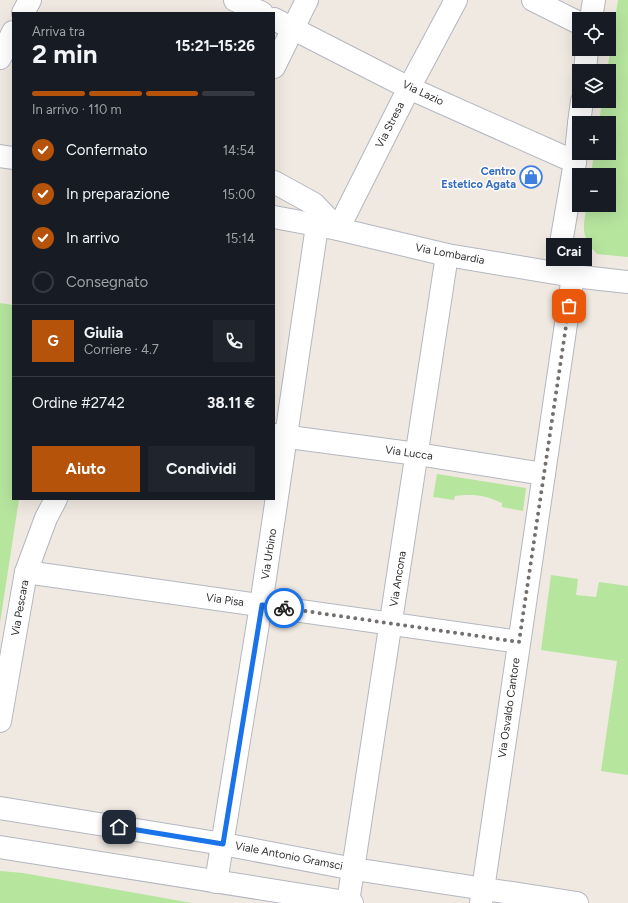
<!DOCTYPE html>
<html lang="it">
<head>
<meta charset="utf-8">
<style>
	body { margin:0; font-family:Figtree,sans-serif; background:#20242c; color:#f1f3f6; height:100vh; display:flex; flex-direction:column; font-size:15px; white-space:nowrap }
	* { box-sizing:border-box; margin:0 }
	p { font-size:13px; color:#9ea1a6 }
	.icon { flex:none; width:22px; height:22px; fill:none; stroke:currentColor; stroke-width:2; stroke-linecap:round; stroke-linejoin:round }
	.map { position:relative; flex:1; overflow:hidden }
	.sheet { position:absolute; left:12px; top:12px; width:263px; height:488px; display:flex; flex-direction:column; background:#171b24; border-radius:0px; box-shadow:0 4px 16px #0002 }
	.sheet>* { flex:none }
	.buttons { position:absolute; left:572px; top:12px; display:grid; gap:8px }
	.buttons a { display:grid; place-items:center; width:44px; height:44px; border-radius:0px; background:#171b24; box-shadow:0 4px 16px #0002; font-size:20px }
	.pin { position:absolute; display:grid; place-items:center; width:34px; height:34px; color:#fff; margin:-17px; border-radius:8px; box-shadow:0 2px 6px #0006 }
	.courier { position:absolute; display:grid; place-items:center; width:40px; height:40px; margin:-20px; border:3px solid #1a73e8; border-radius:50%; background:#fff; color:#222; box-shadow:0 1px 5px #0007 }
	.bubble { position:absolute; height:28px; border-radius:0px; background:#171b24; box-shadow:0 4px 16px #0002; font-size:13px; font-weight:700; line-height:28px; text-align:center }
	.headline em { font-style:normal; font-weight:700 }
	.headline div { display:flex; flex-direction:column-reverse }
	.headline { display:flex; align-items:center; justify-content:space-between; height:68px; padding:0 20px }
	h1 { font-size:26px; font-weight:700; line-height:30px }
	.bar { display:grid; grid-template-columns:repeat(4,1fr); gap:6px 4px; align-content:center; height:48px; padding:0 20px }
	.bar i { height:5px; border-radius:3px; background:#363941 }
	.bar .active { background:#b45309 }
	.bar p { grid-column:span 4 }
	.line { display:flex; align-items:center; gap:10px; padding:0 20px; border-top:1px solid #363941 }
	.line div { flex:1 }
	.round { display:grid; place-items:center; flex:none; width:42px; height:42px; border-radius:0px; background:#20242c }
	ol { padding:0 20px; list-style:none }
	li { display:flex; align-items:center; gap:12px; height:44px }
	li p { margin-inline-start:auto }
	li .icon { padding:4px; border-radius:50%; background:#b45309; color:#fff; stroke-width:4 }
	li:last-child { color:#9ea1a6 }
	li i { width:22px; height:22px; border:2px solid #363941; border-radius:50% }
	.action { display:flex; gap:8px; margin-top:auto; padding:8px 20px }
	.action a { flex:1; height:46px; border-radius:0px; background:#b45309; color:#fff; font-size:16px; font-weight:700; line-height:46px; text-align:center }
	.action a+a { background:#20242c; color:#f1f3f6 }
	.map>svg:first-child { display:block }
</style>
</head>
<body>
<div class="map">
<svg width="628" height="903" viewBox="0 0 628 903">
	<rect width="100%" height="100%" fill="#efe9e1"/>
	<g fill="#b6e59e">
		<path d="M 618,0 L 628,0 L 628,257 L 597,254 C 580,236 583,227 587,205 L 609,205 L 609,175 L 591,175 L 594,153 L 609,153 L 609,123 L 599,123 L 602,101 L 609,101 L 609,71 L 607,71 Z"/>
		<polygon points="0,303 13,305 13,499 19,499 0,623"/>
		<path d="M 437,474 L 526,488 L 523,511 L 502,507 L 502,503 C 483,495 476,494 455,496 L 454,500 L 433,497 Z"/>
		<polygon points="551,575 578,579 576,595 596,597 599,582 628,586 628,775 601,771 617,661 541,650"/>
		<polygon points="0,871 23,873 192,903 0,903"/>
	</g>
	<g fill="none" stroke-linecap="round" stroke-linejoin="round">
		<g stroke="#b4b7c1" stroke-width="24">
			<g id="minor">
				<polyline points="235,0 262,13"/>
				<polyline points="533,0 579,23"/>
				<polyline points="23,13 30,0"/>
				<polyline points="274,19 409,88 575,162"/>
				<polyline points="591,19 594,0"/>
				<polyline points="0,58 13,32"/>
				<polyline points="274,67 307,0"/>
				<polyline points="585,71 587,49"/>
				<polyline points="579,123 582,101"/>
				<polyline points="0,156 13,158"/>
				<polyline points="274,182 314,204 338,229 409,88 456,0"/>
				<polyline points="274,217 338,229 447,255 573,276 628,282"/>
				<polyline points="556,272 575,162 579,124"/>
				<polyline points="274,435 417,454 544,474"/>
				<polyline points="26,572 519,642"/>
				<polyline points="0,721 26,572 46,518 56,499"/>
				<polyline points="0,808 223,844 354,869 577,903"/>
				<polyline points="0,847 352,903"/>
				<polyline points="216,882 261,605 317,226"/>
				<polyline points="348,902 447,255"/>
				<polyline points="481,903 573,276"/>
			</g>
		</g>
		<use href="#minor" stroke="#fff" stroke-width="22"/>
	</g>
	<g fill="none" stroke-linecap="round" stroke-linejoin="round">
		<polyline stroke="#726f6d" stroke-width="4" stroke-dasharray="0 7.2" points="284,608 519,642 569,306"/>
		<polyline stroke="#1a73e8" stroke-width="5" points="119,827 223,844 262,605 284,608"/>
	</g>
	<defs>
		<g id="shop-ring" transform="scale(1.15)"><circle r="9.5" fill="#fff" stroke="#3f7fe0" stroke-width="1.5"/><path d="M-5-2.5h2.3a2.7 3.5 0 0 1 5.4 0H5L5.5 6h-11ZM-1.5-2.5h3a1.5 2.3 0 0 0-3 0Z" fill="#3f7fe0"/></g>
	</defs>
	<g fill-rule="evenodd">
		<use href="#shop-ring" x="531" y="177"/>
	</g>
	<g text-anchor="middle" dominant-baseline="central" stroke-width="3" stroke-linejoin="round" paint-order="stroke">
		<g font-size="11" fill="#2e2e2e" stroke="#fff">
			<text transform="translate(423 93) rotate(25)">Via Lazio</text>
			<text transform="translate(390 125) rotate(-63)">Via Stresa</text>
			<text transform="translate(450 254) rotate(11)">Via Lombardia</text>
			<text transform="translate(409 453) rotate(8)">Via Lucca</text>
			<text transform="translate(269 554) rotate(-81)">Via Urbino</text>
			<text transform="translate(398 579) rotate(-81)">Via Ancona</text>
			<text transform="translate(225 600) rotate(8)">Via Pisa</text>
			<text transform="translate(20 608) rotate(-80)">Via Pescara</text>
			<text transform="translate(509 708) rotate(-82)">Via Osvaldo Cantore</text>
			<text transform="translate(289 856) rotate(11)">Viale Antonio Gramsci</text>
		</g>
		<g font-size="11" font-weight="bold" fill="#366cbe" stroke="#fff" text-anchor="end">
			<text x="516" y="171">Centro<tspan x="516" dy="13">Estetico Agata</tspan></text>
		</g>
	</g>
</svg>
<div class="buttons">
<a><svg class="icon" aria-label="locate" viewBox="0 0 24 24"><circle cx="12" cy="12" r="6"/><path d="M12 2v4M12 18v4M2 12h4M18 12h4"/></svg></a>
<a><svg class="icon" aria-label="layers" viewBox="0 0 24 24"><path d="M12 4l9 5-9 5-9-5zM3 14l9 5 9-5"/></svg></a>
<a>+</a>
<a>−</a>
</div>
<div class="pin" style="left:569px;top:306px;background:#ea580c"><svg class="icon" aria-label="bag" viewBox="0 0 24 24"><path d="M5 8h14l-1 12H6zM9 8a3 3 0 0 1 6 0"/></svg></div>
<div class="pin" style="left:119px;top:827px;background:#1f2937"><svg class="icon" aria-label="home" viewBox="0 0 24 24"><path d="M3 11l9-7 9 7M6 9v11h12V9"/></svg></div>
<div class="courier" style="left:284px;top:608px"><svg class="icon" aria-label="bike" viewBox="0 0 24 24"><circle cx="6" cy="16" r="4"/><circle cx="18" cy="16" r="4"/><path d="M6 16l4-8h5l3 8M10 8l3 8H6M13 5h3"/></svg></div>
<div class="bubble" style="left:546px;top:238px;width:46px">Crai</div>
<section class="sheet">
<div class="headline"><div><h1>2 min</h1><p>Arriva tra</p></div><em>15:21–15:26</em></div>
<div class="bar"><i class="active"></i><i class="active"></i><i class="active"></i><i></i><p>In arrivo · 110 m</p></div>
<ol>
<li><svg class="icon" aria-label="check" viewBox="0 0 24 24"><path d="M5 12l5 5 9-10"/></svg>Confermato<p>14:54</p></li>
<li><svg class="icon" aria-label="check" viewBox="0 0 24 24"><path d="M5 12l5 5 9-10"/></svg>In preparazione<p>15:00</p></li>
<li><svg class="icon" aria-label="check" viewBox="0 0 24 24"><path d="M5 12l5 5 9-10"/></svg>In arrivo<p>15:14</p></li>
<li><i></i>Consegnato</li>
</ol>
<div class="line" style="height:72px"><b class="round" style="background:#b45309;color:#fff">G</b><div><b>Giulia</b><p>Corriere · 4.7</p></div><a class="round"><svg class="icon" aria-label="phone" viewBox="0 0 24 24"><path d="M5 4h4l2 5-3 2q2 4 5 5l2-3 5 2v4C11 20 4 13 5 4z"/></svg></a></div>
<div class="line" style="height:52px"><div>Ordine #2742</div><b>38.11 €</b></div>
<div class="action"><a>Aiuto</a><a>Condividi</a></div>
</section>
</div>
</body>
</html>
